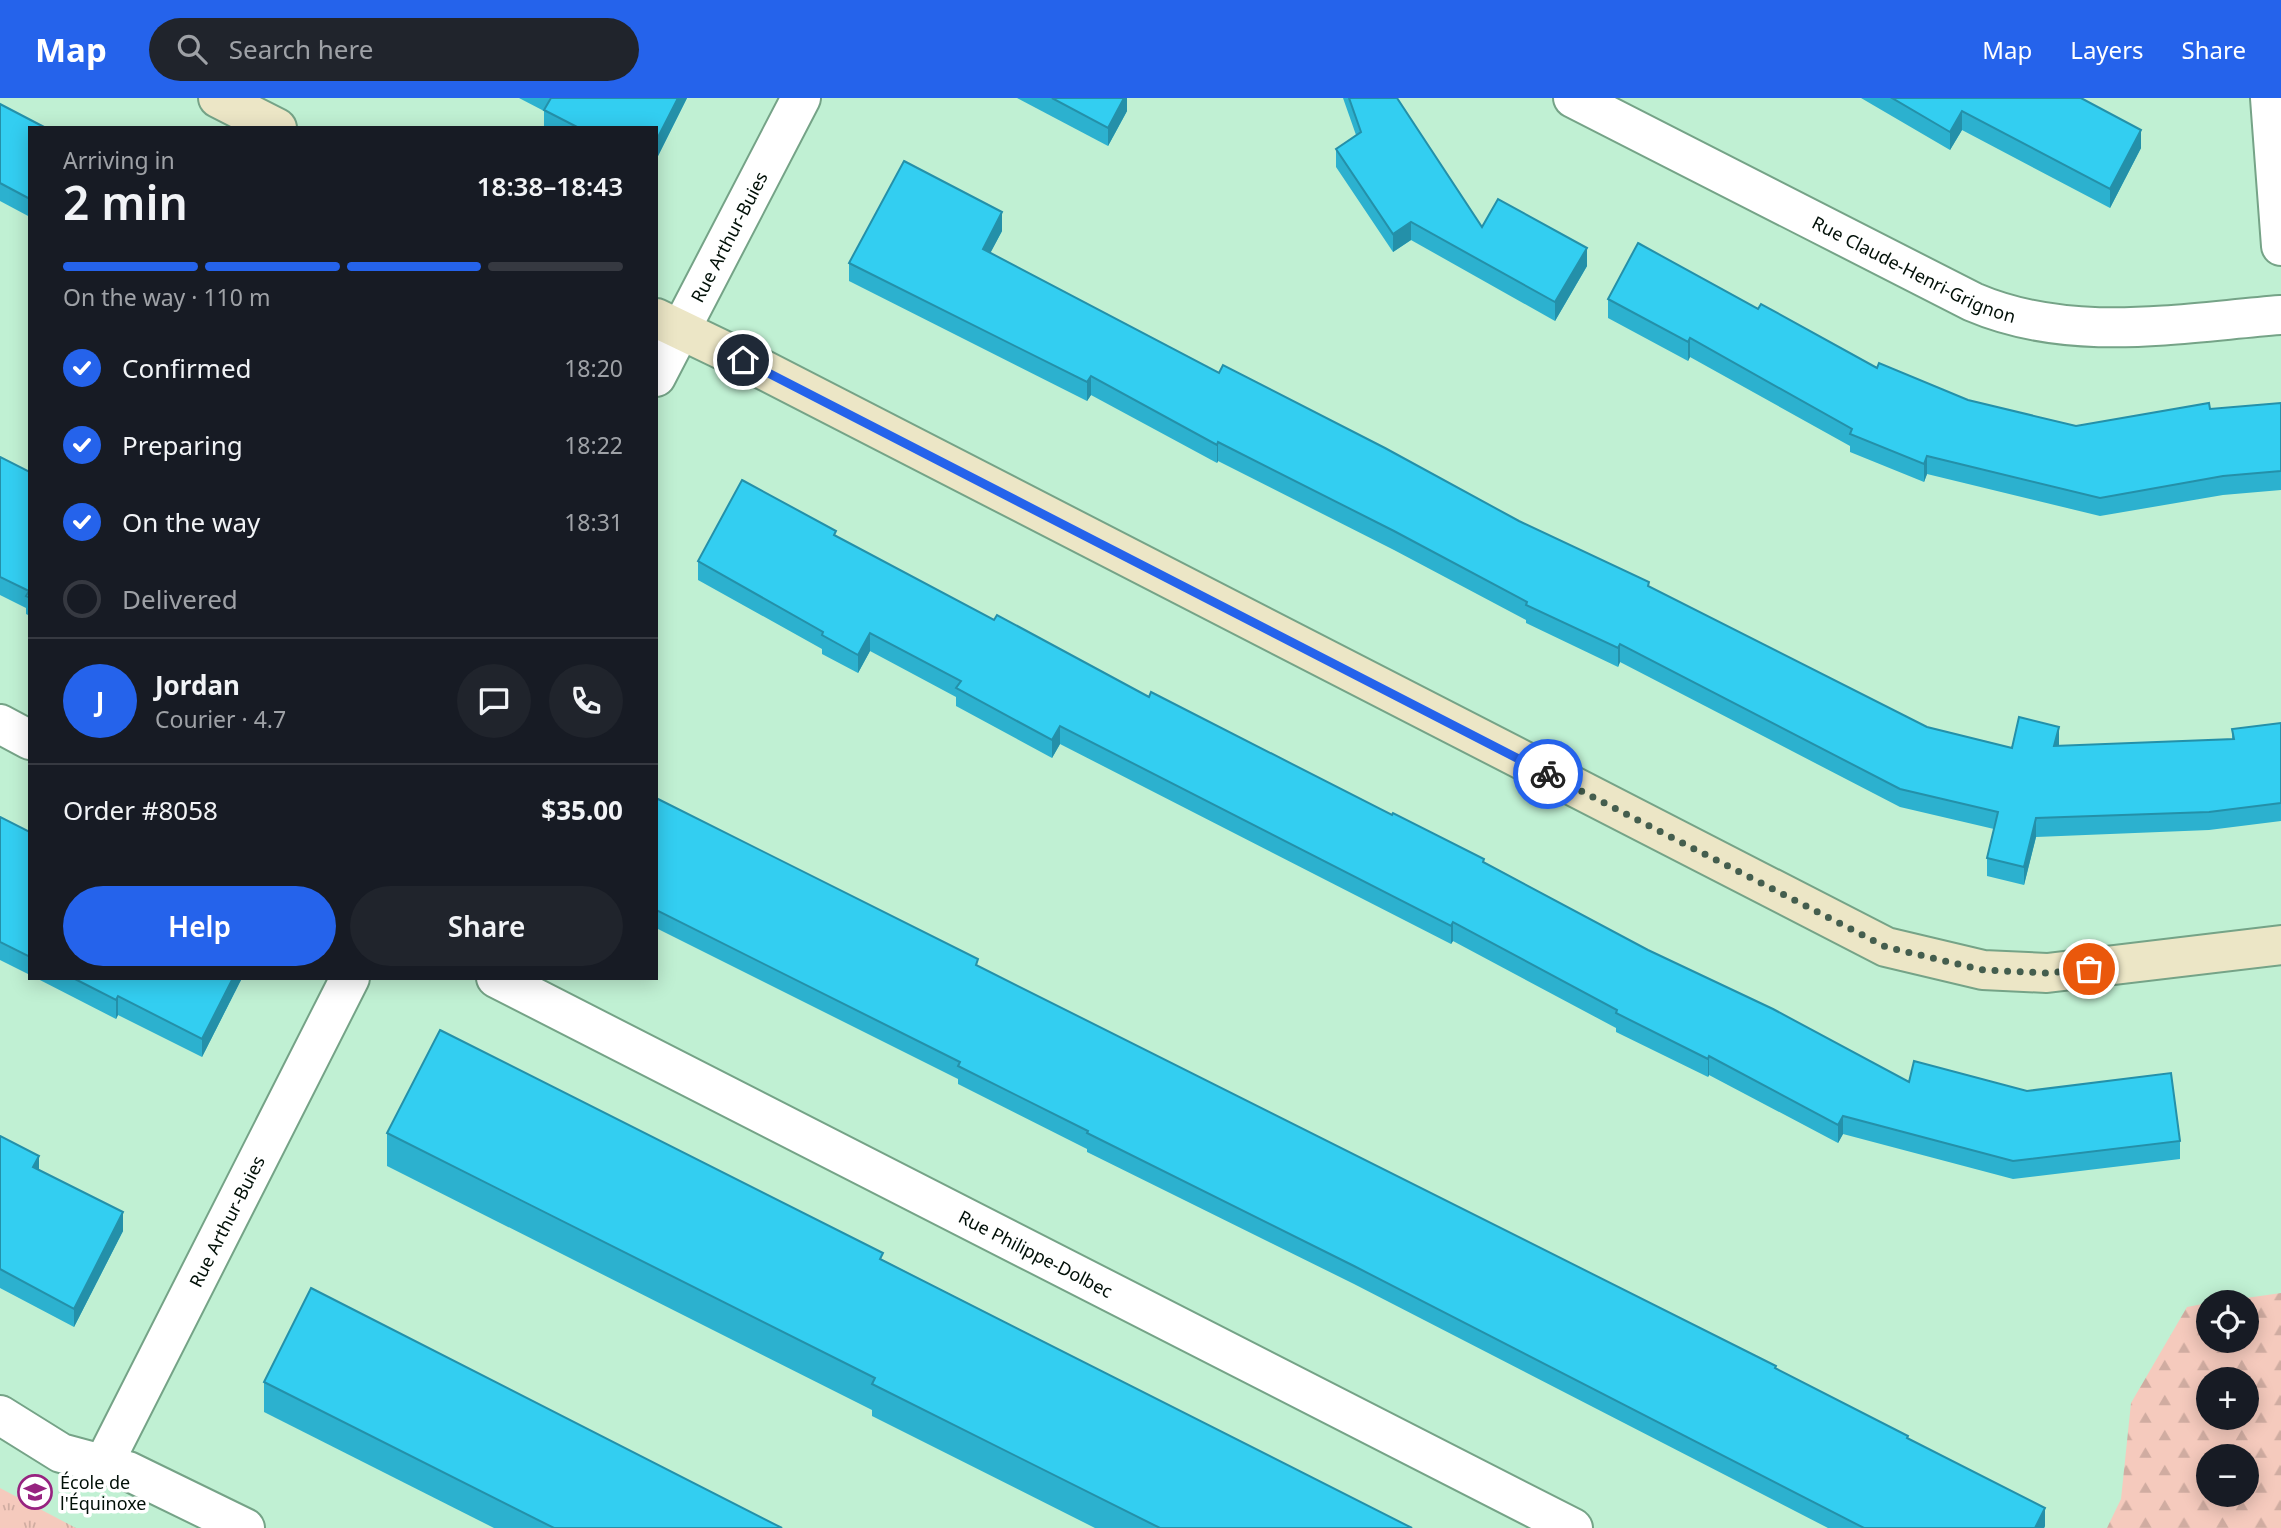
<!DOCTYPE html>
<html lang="en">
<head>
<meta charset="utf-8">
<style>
	body { margin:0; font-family:"Noto Sans",sans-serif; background:#20242c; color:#f1f3f6; height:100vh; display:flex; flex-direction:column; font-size:26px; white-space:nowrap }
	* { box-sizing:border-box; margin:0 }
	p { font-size:23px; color:#9ea1a6 }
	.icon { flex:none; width:38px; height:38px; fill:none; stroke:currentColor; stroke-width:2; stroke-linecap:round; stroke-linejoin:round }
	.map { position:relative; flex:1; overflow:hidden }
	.side { position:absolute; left:28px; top:28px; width:630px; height:854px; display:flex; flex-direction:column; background:#171b24; border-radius:0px; box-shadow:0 4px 18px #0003 }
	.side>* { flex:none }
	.fabs { position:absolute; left:2196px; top:1192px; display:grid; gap:14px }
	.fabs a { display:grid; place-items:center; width:63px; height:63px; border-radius:50%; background:#171b24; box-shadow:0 4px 18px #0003; font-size:35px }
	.pin { position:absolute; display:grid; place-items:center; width:60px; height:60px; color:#fff; margin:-30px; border:4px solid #fff; border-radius:50%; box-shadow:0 2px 7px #0007 }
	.courier { position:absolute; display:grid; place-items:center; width:70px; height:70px; margin:-35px; border:5px solid #2563eb; border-radius:50%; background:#fff; color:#222; box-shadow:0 2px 9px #0007 }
	.overview em { font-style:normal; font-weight:600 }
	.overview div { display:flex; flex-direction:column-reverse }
	.overview { display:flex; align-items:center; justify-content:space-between; height:119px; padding:0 35px }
	h1 { font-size:46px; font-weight:600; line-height:52px }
	.bar { display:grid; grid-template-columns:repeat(4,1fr); gap:10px 7px; align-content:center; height:84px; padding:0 35px }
	.bar i { height:9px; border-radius:5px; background:#363941 }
	.bar .on { background:#2563eb }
	.bar p { grid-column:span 4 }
	.line { display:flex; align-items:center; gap:18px; padding:0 35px; border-top:2px solid #363941 }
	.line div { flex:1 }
	.round { display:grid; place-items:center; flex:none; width:74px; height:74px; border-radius:37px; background:#20242c }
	ol { padding:0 35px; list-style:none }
	li { display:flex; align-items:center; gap:21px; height:77px }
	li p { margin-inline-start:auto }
	li .icon { padding:7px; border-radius:50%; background:#2563eb; color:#fff; stroke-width:4 }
	li:last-child { color:#9ea1a6 }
	li i { width:38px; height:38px; border:4px solid #363941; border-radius:50% }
	.button { display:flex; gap:14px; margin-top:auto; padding:14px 35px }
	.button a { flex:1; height:80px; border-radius:42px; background:#2563eb; color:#fff; font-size:28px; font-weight:600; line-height:80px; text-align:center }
	.button a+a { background:#20242c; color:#f1f3f6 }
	header { display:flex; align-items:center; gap:42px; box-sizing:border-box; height:98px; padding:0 35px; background:#2563eb; color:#fff }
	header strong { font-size:33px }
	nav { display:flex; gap:38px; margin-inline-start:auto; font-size:24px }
	.search { width:490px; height:63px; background:#20242c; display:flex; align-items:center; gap:18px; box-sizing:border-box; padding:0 24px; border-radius:38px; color:#9ea1a6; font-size:26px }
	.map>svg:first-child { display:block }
</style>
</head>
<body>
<header>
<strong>Map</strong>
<div class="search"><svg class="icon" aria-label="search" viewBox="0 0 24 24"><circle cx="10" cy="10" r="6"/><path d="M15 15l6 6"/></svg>Search here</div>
<nav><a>Map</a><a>Layers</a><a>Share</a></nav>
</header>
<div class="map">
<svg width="2281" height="1430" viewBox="0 0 2281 1430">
	<defs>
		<pattern id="grass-tufts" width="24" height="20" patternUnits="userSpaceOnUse" patternTransform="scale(1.75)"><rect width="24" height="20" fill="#f5cabd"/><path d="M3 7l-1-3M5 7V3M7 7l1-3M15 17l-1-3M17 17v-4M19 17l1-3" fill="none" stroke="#d0aca1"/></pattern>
		<pattern id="forest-firs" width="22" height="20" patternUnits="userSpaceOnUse" patternTransform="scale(1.75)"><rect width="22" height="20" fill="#f5cabd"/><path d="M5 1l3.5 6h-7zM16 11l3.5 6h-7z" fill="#d0aca1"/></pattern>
	</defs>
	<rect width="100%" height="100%" fill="#c0f0d3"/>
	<polygon fill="url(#grass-tufts)" points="0,1390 76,1430 0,1430"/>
	<path fill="url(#forest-firs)" fill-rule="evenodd" d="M 2281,1195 L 2281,1430 L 2107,1430 L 2121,1401 L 2131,1305 L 2187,1209 L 2208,1205 L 2208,1242 L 2247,1242 L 2247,1204 L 2218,1204 ZM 2208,1281 L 2247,1281 L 2247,1320 L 2208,1320 ZM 2208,1358 L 2247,1358 L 2247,1396 L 2208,1396 Z"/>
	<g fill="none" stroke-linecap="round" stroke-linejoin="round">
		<g stroke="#75a387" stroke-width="42">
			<g id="street">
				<path id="s1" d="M 1573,0 L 1973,204 C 2071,246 2178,225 2281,217"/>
				<polyline points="2270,0 2281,148"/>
				<path id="s2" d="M 656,279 L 801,0"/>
				<polyline points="0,626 30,642"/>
				<path id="s3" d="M 496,880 L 1573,1430"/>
				<polyline points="0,1317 61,1355 128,1373 245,1430"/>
				<path id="s4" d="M 104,1365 L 350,880"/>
			</g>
		</g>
		<g stroke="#75a387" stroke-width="42">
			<g id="secondary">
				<polyline points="218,0 277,30"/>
				<polyline points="656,220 756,268 1886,849 1983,872 2047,875 2281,847"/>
			</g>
		</g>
		<use href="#street" stroke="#fff" stroke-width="38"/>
		<use href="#secondary" stroke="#ece6c6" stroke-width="38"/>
	</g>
	<g fill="#2cb1cf">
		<polygon points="519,0 687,0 656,62 656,30 544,30 544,13"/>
		<polygon points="1017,0 1127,0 1127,13 1108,48"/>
		<polygon points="1343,0 1397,0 1482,129 1587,168 1555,223 1411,142 1393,154 1336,69 1336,51 1356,37"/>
		<polygon points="1861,0 2081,0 2141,50 2110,110 1962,32 1950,52"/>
		<polygon points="0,6 30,30 30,119 0,103"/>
		<polygon points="1002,133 990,155 1219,275 1519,423 1927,629 2012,650 2232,641 2232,631 2281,625 2281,723 2209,732 2036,739 2024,787 1987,778 1987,760 1994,731 1900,709 1620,564 1618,569 1526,525 1526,522 1394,452 1218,363 1217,365 1091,297 1087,303 849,183 849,165"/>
		<polygon points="1608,201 1758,211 1877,270 1968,302 2076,328 2210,311 2281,305 2281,392 2223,397 2100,418 1927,376 1924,384 1850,354 1850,348 1690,259 1688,263 1608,220"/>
		<polygon points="0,359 30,374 30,518 26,516 26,510 0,497"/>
		<polygon points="836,438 994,522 1484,764 1648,852 1909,984 2180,1043 2180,1061 2013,1081 1843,1036 1838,1045 1709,977 1708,979 1616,934 1616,930 1453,843 1451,846 1060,646 1052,660 956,608 956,599 870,553 858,575 822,556 822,551 698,482 698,463"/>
		<polygon points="656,700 978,868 1776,1271 1908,1341 2045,1428 2044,1430 1828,1430 1354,1186 1087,1054 1087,1051 958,986 958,981 656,830"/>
		<polygon points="0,719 30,734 30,877 0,862"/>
		<polygon points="36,880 242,880 202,959 118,917 116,921"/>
		<polygon points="387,1035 883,1162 1412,1430 1095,1430 872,1318 872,1312 387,1068"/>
		<polygon points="0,1038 39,1072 123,1133 74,1229 0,1190"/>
		<polygon points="264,1284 782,1430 494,1430 264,1314"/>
	</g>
	<g fill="#2490a9">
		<polygon points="678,0 687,0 656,62 656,43"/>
		<polygon points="1124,0 1127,0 1127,13 1108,48 1108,30"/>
		<polygon points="1962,13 1962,32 1950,52 1950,34"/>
		<polygon points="2141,32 2141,50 2110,110 2110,91"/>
		<polygon points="1002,114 1002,133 983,169 983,151"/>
		<polygon points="1411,124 1411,142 1393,154 1393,136"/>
		<polygon points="1587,150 1587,168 1555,223 1555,204"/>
		<polygon points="1690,240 1690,259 1688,263 1688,244"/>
		<polygon points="1091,278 1091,297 1087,303 1087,284"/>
		<polygon points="1218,344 1218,363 1217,365 1217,347"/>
		<polygon points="1927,358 1927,376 1924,384 1924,366"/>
		<polygon points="870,535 870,553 858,575 858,557"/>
		<polygon points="1620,546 1620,564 1618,569 1618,550"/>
		<polygon points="1060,628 1060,646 1052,660 1052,642"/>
		<polygon points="2059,629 2059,647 2054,667 2054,648"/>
		<polygon points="2036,720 2036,739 2024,787 2024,769"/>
		<polygon points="1453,824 1453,843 1451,846 1451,828"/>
		<polygon points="233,880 242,880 202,959 202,941"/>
		<polygon points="118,898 118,917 116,921 116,902"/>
		<polygon points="1709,958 1709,977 1708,979 1708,961"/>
		<polygon points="1843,1018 1843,1036 1838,1045 1838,1027"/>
		<polygon points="39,1058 39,1076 33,1069"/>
		<polygon points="123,1114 123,1133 74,1229 74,1211"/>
		<polygon points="2045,1410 2045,1428 2044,1430 2035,1430"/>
	</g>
	<g fill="#33cef1" stroke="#2490a9" stroke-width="2">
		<polygon points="551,0 678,0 656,43 656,30 579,30 544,12"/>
		<polygon points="1052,0 1124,0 1108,30"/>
		<polygon points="1349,0 1397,0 1482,129 1498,101 1587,150 1555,204 1411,124 1393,136 1336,51 1361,34"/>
		<polygon points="1892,0 2081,0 2141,32 2110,91 1962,13 1950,34"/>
		<polygon points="0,6 46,30 30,30 30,101 0,85"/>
		<polygon points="904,63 1002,114 983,151 1219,275 1223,267 1385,350 1519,423 1649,484 1648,488 1927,629 2012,650 2019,619 2059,629 2054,648 2234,641 2232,631 2281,625 2281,705 2209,714 2036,720 2024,769 1987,760 1998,714 1900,691 1620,546 1618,550 1526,507 1527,504 1394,433 1218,344 1217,347 1091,278 1087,284 849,165"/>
		<polygon points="1638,145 1758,211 1761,206 1877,270 1879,265 1968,302 2076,328 2209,305 2210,311 2281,305 2281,373 2223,378 2100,400 1927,358 1924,366 1850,336 1852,331 1690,240 1688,244 1608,201"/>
		<polygon points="0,359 30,374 30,500 26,498 29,493 0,479"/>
		<polygon points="742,382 836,433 834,437 994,522 997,517 1149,599 1151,594 1392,717 1393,715 1484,761 1483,764 1648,852 1773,911 1909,984 1914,963 2027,993 2171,975 2180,1043 2013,1063 1843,1018 1838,1027 1709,958 1708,961 1616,915 1617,912 1453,824 1451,828 1060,628 1052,642 956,590 961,583 870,535 858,557 822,537 823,534 698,463"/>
		<polygon points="656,700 978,861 976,867 1776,1268 1775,1270 1908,1338 1907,1340 2045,1410 2035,1430 1864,1430 1354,1168 1087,1035 1088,1033 958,968 960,964 656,812"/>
		<polygon points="0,719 30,734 30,859 0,844"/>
		<polygon points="73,880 233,880 202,941 118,898 116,902"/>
		<polygon points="440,932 883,1155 880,1161 1412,1430 1160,1430 872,1286 875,1280 387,1035"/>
		<polygon points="0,1038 39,1058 33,1069 123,1114 74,1211 0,1171"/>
		<polygon points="311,1190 782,1430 554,1430 264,1284"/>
	</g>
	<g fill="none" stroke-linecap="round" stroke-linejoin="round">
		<polyline stroke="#445e4e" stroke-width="7" stroke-dasharray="0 12.6" points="1548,676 1886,849 1983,872 2046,875 2089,871"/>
		<polyline stroke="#2563eb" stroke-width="9" points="743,262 1548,676"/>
	</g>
	<defs>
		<g id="school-ring" transform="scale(1.75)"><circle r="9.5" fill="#fff" stroke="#972380" stroke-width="1.5"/><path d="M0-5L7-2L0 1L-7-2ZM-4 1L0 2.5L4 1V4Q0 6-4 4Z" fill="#972380"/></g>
	</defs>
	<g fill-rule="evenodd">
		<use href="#school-ring" x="35" y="1394"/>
	</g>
	<g text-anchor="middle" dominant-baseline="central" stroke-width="7" stroke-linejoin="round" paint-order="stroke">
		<g font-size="18" fill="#010f07" stroke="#fff">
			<text stroke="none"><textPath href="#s2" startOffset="158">Rue Arthur-Buies</textPath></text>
			<text stroke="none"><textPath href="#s1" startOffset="382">Rue Claude-Henri-Grignon</textPath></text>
			<text stroke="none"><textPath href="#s4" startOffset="271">Rue Arthur-Buies</textPath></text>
			<text stroke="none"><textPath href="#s3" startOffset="606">Rue Philippe-Dolbec</textPath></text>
		</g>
		<g font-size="18" fill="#010f07" stroke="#fff" text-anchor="start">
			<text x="60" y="1384">École de<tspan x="60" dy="21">l'Équinoxe</tspan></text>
		</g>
	</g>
</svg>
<div class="fabs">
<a><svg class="icon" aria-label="locate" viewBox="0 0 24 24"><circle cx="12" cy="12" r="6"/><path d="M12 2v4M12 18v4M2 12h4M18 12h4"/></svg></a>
<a>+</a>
<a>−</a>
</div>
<div class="pin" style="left:2089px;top:871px;background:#ea580c"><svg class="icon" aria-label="bag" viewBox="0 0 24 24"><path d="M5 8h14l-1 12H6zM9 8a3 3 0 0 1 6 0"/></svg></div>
<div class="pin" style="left:743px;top:262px;background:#1f2937"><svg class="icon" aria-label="home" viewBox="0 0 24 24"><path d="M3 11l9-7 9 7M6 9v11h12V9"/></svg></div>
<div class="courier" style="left:1548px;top:676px"><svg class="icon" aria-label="bike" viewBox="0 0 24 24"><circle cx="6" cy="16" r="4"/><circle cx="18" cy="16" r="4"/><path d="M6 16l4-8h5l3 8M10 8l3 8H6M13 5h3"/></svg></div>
<section class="side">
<div class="overview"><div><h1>2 min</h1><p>Arriving in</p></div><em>18:38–18:43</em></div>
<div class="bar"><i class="on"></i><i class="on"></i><i class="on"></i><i></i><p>On the way · 110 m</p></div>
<ol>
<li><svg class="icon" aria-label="check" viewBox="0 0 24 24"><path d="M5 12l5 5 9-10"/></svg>Confirmed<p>18:20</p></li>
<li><svg class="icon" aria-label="check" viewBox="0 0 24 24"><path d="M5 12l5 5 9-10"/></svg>Preparing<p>18:22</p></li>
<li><svg class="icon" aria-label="check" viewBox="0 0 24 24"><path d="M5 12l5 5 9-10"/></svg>On the way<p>18:31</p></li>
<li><i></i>Delivered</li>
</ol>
<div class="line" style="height:126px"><b class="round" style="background:#2563eb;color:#fff">J</b><div><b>Jordan</b><p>Courier · 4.7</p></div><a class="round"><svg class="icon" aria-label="chat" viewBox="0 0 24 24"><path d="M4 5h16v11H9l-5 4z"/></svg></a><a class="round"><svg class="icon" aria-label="phone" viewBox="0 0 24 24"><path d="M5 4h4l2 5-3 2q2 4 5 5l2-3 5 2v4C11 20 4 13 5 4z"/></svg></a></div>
<div class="line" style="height:91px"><div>Order #8058</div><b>$35.00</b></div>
<div class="button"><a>Help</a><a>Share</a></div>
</section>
</div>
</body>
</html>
